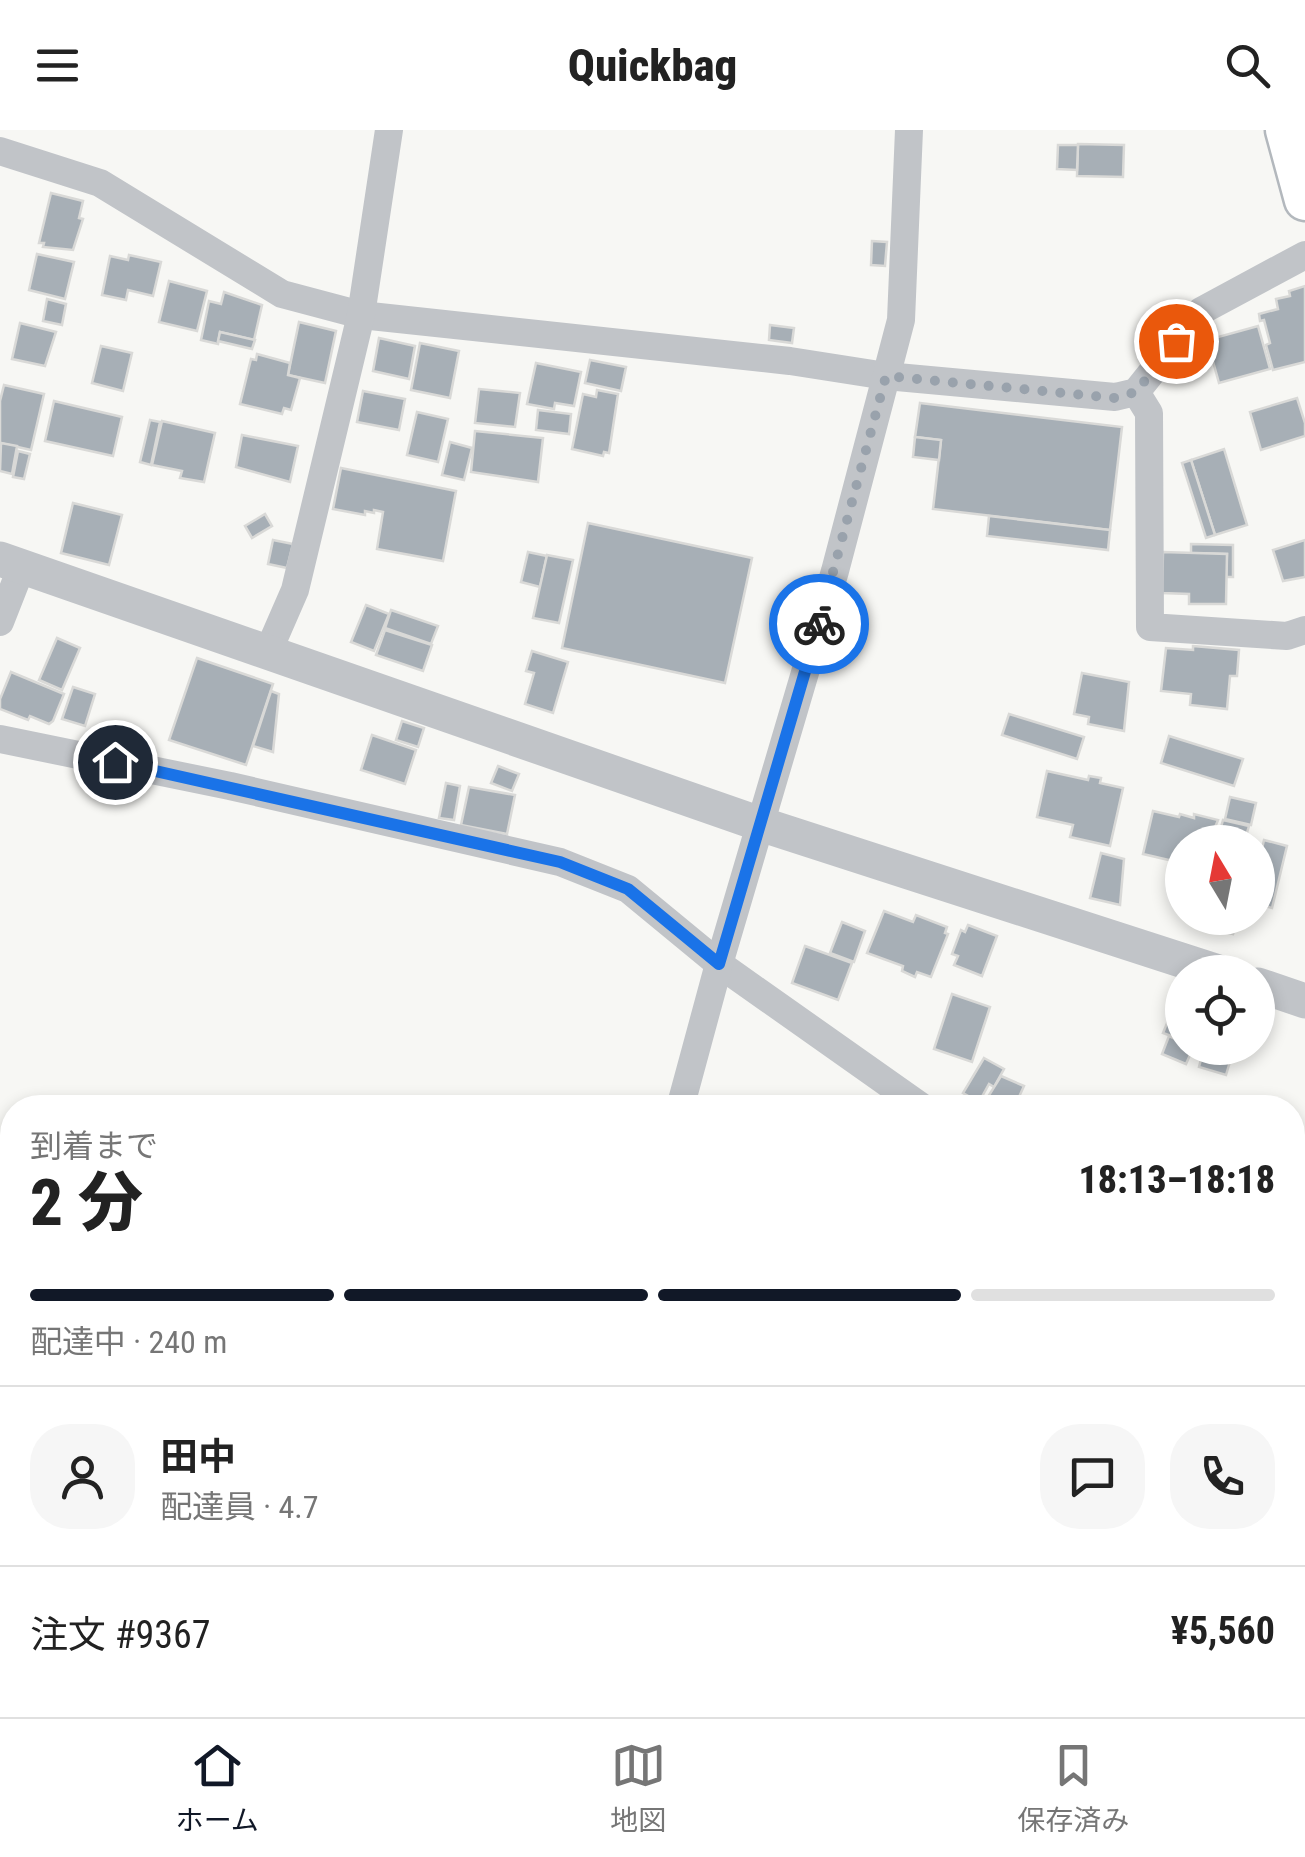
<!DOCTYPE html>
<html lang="ja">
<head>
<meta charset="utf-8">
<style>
	body { margin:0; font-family:"Roboto Condensed","Noto Sans JP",sans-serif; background:#f6f6f6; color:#222; height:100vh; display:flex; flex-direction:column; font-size:38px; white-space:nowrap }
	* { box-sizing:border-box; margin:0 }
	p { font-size:32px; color:#767676 }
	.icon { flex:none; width:55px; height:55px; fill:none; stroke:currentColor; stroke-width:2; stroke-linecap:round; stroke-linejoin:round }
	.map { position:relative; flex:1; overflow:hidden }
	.drawer { position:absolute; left:0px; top:965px; width:1305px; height:622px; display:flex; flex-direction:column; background:#fff; border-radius:40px 40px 0 0; box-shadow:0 5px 15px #0003 }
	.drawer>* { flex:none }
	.needle { width:65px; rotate:350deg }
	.controls { position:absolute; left:1165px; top:695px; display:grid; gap:20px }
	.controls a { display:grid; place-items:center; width:110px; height:110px; border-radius:50%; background:#fff; box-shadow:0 5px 15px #0003; font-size:50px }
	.pin { position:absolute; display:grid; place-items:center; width:85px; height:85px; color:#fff; margin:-42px; border:5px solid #fff; border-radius:50%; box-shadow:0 2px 10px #0007 }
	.courier { position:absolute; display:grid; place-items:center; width:100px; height:100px; margin:-50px; border:8px solid #1a73e8; border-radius:50%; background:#fff; color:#222; box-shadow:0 2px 12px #0007 }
	.head em { font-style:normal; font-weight:800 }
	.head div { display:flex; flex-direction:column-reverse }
	.head { display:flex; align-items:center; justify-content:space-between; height:170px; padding:0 30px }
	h1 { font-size:65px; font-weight:800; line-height:75px }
	.bar { display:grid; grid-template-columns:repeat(4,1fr); gap:15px 10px; align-content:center; height:120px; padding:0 30px }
	.bar i { height:12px; border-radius:8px; background:#e0e0e0 }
	.bar .selected { background:#111827 }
	.bar p { grid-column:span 4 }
	.line { display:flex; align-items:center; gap:25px; padding:0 30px; border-top:2px solid #e0e0e0 }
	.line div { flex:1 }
	.round { display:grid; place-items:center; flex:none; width:105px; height:105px; border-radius:40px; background:#f6f6f6 }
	header { display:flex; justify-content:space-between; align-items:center; height:130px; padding:0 30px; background:#fff; font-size:45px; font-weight:800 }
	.tabs { display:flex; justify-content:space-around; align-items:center; height:140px; border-top:2px solid #e0e0e0; background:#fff; font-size:28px; color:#767676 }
	.tabs a { display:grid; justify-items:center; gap:5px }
	.tabs .selected { color:#111827 }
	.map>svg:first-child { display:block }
</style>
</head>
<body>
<header><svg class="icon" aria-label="menu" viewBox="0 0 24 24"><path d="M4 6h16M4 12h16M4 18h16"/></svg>Quickbag<svg class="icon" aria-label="search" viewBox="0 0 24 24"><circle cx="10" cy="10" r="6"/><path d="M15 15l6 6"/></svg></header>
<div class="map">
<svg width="1305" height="1587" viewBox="0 0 1305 1587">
	<rect width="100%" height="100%" fill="#f7f7f4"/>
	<g fill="#a7afb6" stroke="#d9d9d7" stroke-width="2.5">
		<polygon points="1078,14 1124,15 1123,47 1077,46"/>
		<polygon points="1058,15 1078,15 1077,40 1057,39"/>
		<polygon points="51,63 83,71 79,88 83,89 73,120 43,117 44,113 39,113"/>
		<polygon points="872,111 887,112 885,136 871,135"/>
		<polygon points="37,124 74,132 65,169 29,160"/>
		<polygon points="129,125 161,132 153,166 128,160 126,170 102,165 110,126 128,130"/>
		<polygon points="169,151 207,161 197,201 159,192"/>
		<polygon points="1305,156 1305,232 1273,240 1266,215 1270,213 1264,190 1260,191 1259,184 1278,179 1276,169 1290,166 1289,161"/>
		<polygon points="224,162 262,175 254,210 220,202 218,214 201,210 209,171 221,174"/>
		<polygon points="47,169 66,174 62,195 43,191"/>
		<polygon points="299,192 336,201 325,253 288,245"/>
		<polygon points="20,193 56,202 45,236 12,229"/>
		<polygon points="770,195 794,198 792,213 769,210"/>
		<polygon points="1258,196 1270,239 1219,253 1207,210"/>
		<polygon points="220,202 255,210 252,219 218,211"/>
		<polygon points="379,208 415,216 409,249 373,241"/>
		<polygon points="420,213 459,221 450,268 411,260"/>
		<polygon points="101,216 132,223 123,261 92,253"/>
		<polygon points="257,224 290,233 288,245 300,248 291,280 284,278 282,284 240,274 251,229 256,230"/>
		<polygon points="590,230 626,237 621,261 585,253"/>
		<polygon points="536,233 581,242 574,276 555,273 554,279 527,274"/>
		<polygon points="4,255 44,264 31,320 0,313 0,271"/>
		<polygon points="479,259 520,263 515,297 475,293"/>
		<polygon points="597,260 618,264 609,323 604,322 603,326 572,319 583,264 596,267"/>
		<polygon points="363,261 405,269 399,300 357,292"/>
		<polygon points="1297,268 1305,293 1305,306 1261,320 1250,282"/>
		<polygon points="54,271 122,287 113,326 45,311"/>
		<polygon points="920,273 1122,297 1110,400 933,379 941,310 915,307"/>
		<polygon points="538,280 571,284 569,304 536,300"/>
		<polygon points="417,282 448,289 438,332 407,325"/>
		<polygon points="150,290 160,292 151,335 140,332"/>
		<polygon points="162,291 215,303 204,352 180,348 182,341 152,335"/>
		<polygon points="475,301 543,308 538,352 471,342"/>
		<polygon points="242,305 298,316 290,352 236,337"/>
		<polygon points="915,307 941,310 939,330 913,327"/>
		<polygon points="450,312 472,318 464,350 442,345"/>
		<polygon points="1,313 17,316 12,344 0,341"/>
		<polygon points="1224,319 1247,395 1215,405 1191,330"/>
		<polygon points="18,321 30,324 24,349 13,347"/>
		<polygon points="1191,330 1215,405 1206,408 1182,333"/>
		<polygon points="341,338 456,361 443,431 377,419 383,382 374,380 374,383 365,381 365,385 333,379"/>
		<polygon points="73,373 122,385 109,435 61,423"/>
		<polygon points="265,384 272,396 252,408 245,396"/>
		<polygon points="989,386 1110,400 1108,420 987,406"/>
		<polygon points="588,393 752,428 725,553 562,518"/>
		<polygon points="273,410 293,414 287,438 268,434"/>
		<polygon points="1305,410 1305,447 1283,451 1273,420"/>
		<polygon points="1191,414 1233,415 1233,447 1226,447 1227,424 1191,423"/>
		<polygon points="528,422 547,426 540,457 521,452"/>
		<polygon points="1163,422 1227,424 1226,474 1189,474 1189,464 1162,463"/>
		<polygon points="547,425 573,430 559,493 533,488"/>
		<polygon points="366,475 389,484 374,521 351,512"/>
		<polygon points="391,480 438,496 431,514 385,498"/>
		<polygon points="385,500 432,515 423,541 376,525"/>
		<polygon points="57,508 80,518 62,560 39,550"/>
		<polygon points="1193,516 1239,520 1237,546 1230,546 1227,579 1190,575 1191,564 1161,561 1166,518 1193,520"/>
		<polygon points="532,521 568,532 553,583 525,574 534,543 526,541"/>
		<polygon points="197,528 273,554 246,635 169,610"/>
		<polygon points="11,542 64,564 53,591 49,594 30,586 28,590 0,579 0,569"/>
		<polygon points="1082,543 1129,552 1124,601 1088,594 1089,587 1074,584"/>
		<polygon points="73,557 95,564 85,596 62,589"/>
		<polygon points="271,561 279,564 273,622 253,616"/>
		<polygon points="1009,584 1084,607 1077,629 1002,605"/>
		<polygon points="402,591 424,598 418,617 396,610"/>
		<polygon points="372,605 416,620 405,654 361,640"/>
		<polygon points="1169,606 1243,629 1234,656 1161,633"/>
		<polygon points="498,636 519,644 512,661 491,653"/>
		<polygon points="1047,641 1088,650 1089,646 1101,648 1100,653 1123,658 1110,716 1070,707 1073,695 1037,687"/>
		<polygon points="446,653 460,656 454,690 439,688"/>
		<polygon points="469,657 515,665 507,704 461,695"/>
		<polygon points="1230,667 1256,673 1251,695 1225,689"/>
		<polygon points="1153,681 1179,687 1180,684 1194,688 1194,684 1218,690 1209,712 1182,712 1182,738 1172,736 1173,731 1143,724"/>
		<polygon points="1223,690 1249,696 1246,706 1251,708 1250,712 1217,712"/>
		<polygon points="1264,710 1287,716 1272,778 1258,774 1258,736"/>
		<polygon points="1101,723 1124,729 1120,775 1090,768"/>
		<polygon points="884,781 913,792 916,785 947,797 945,803 948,804 931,847 917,842 915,847 902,841 903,836 867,823"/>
		<polygon points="1213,788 1237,788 1233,804 1210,799"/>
		<polygon points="842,792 865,801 854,832 830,823"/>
		<polygon points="968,795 997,806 982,846 954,835 958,826 952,824 961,800 965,802"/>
		<polygon points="805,816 852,833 838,870 792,853"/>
		<polygon points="1181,859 1182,860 1182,910 1163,903"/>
		<polygon points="952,864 990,877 972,932 934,919"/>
		<polygon points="1169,906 1182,912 1182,918 1193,918 1186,934 1162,924"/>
		<polygon points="1204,918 1234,918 1226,945 1199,937"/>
		<polygon points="984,928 1004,939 994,957 989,954 979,972 963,963"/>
		<polygon points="1001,946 1024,956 1014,978 981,978"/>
		<polygon points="1301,1031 1305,1032 1305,1084 1292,1080 1292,1033 1300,1036"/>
		<polygon points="1292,1320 1305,1330 1305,1397 1292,1387"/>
		<polygon points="7,1511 12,1513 12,1543 0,1538"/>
		<polygon points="0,1544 12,1549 12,1575 44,1575 40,1587 0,1587"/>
		<polygon points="74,1575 112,1575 119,1578 115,1587 69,1587"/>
		<polygon points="280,1575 313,1575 309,1587 278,1580"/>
		<polygon points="520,1575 562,1575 558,1587 544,1585 519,1577"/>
	</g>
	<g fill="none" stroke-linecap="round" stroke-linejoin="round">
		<g stroke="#b3b8bd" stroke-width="45">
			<polyline id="secondary" points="1286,0 1305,70"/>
		</g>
		<g stroke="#c1c4c8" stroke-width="28">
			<polyline points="0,21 100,53 282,164 361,185 790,231 886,246 1115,267 1136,262 1201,181 1305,125"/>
			<polyline points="1136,262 1149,283 1150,497 1287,506 1305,500"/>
			<polyline points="0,492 22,436"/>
			<polyline points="268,522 295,460 361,185 389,0"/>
			<polyline points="0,609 230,656 560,732 628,759 719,834 923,978"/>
			<polyline points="680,978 719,834 835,441 901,190 909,0"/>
			<polyline points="0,1066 12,1071"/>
			<polyline points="1292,1268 1305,1278"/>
			<polyline points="0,1490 12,1496"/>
			<polyline points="182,1575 208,1587"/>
			<polyline points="1131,1575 1144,1587"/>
			<polyline points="473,1587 478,1575"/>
		</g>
		<g stroke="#c1c4c8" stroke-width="35">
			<polyline points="0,429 760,694 1218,842"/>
			<polyline points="1258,855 1305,871"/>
		</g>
		<use href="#secondary" stroke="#fff" stroke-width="40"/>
	</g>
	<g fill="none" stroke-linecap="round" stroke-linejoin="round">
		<polyline stroke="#99a2ac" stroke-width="10" stroke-dasharray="0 18" points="819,494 886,246 1115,268 1136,262 1176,211"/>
		<polyline stroke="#1a73e8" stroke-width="12" points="115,632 560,732 628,759 719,834 819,494"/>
	</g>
</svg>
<div class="controls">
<a><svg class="needle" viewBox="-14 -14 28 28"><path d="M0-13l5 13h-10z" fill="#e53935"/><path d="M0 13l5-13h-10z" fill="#767676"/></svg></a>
<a><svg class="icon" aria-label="locate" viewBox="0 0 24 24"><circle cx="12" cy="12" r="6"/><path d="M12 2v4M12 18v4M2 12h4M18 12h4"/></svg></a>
</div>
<div class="pin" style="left:1176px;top:211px;background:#ea580c"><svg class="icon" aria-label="bag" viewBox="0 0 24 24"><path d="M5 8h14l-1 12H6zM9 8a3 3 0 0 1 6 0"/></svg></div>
<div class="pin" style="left:115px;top:632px;background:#1f2937"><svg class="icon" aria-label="home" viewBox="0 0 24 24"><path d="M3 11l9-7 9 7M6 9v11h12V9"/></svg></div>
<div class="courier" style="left:819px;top:494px"><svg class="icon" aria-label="bike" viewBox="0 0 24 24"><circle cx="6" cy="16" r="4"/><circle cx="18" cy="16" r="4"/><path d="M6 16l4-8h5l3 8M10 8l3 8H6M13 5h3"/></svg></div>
<section class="drawer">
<div class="head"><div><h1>2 分</h1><p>到着まで</p></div><em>18:13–18:18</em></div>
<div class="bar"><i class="selected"></i><i class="selected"></i><i class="selected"></i><i></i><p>配達中 · 240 m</p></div>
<div class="line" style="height:180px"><a class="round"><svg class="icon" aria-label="person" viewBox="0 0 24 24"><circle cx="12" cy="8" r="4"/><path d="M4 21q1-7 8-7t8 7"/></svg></a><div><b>田中</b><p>配達員 · 4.7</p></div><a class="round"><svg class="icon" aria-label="chat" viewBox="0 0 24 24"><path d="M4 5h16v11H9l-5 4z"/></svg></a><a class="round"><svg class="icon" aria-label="phone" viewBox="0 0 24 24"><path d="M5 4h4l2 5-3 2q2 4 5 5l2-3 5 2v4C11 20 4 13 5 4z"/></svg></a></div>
<div class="line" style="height:130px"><div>注文 #9367</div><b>¥5,560</b></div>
</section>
</div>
<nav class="tabs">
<a class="selected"><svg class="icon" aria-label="home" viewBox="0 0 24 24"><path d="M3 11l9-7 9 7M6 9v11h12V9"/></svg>ホーム</a>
<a><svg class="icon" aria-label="map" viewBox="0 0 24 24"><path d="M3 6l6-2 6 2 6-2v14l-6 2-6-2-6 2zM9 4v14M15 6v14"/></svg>地図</a>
<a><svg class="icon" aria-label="saved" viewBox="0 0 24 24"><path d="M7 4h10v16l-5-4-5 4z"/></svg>保存済み</a>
</nav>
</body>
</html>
